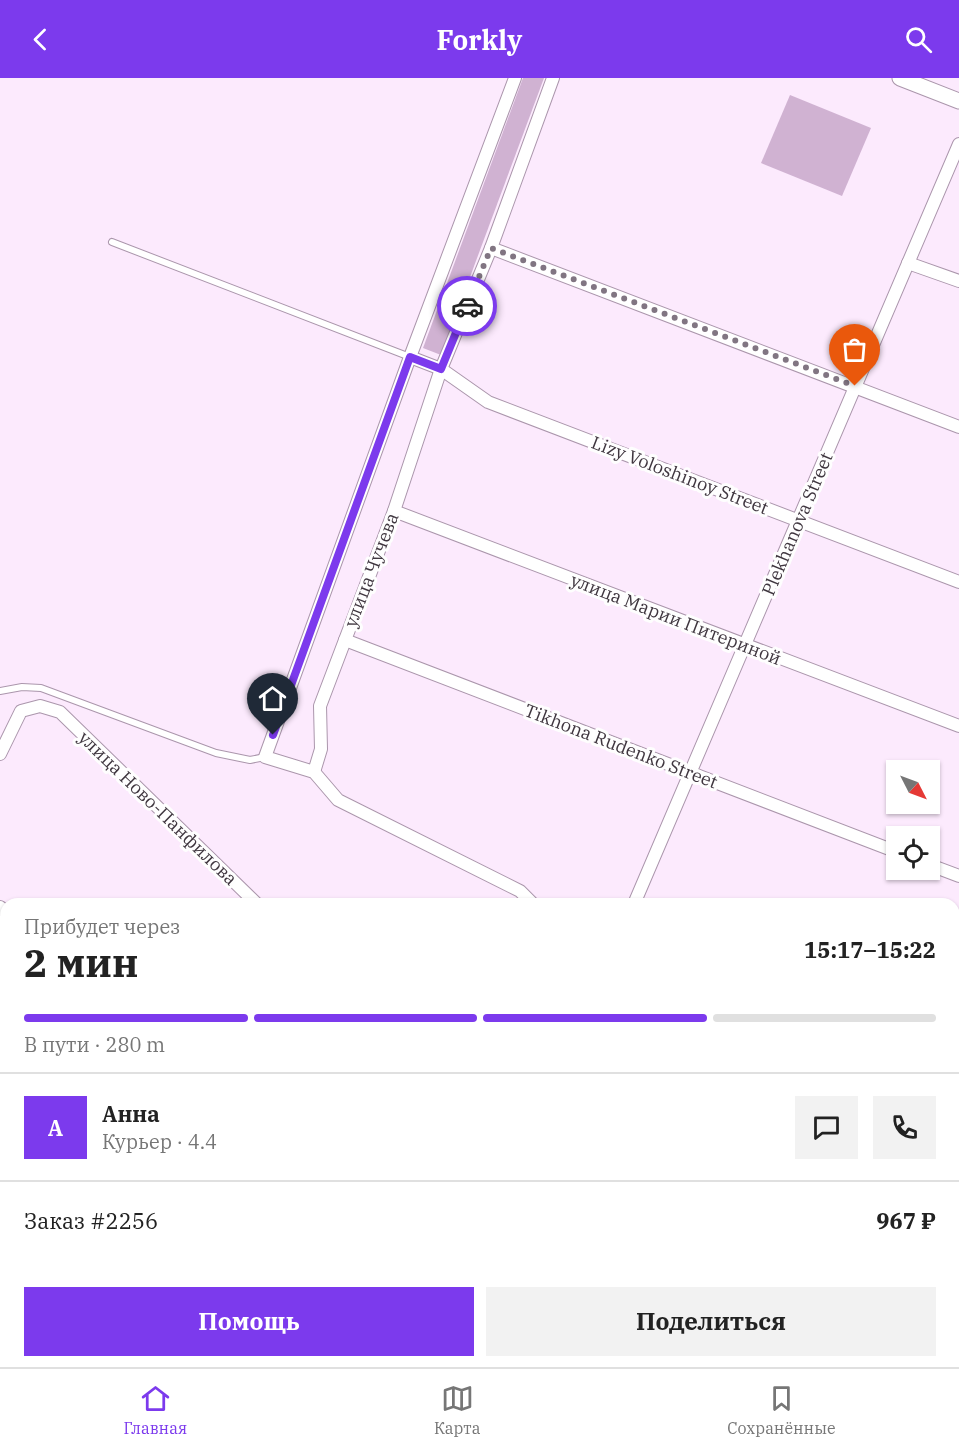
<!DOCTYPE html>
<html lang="ru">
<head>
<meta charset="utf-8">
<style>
	body { margin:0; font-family:"IBM Plex Serif",serif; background:#f2f2f2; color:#222; height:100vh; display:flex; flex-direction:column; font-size:22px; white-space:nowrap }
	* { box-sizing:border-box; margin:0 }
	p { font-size:20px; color:#767676 }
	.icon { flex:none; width:33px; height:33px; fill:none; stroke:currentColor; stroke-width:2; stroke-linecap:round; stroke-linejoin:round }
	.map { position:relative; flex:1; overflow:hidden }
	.details { position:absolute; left:0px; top:820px; width:960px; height:470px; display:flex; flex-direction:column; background:#fff; border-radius:18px 18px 0 0; box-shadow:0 2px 4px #0004 }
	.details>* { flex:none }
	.needle { width:39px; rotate:132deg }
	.buttons { position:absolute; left:886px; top:682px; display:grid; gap:12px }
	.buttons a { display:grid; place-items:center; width:54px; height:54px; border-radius:0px; background:#fff; box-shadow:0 2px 4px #0004; font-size:30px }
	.pin { position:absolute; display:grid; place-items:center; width:51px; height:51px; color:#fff; margin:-62px -26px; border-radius:50% 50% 50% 0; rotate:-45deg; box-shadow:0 0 6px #0007 }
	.pin .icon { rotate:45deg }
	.courier { position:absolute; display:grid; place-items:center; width:60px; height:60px; margin:-30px; border:4px solid #7c3aed; border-radius:50%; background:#fff; color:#222; box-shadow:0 2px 8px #0007 }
	.headline em { font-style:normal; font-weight:700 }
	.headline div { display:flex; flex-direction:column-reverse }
	.headline { display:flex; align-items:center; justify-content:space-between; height:102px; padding:0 24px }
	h1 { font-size:39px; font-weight:700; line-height:45px }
	.bar { display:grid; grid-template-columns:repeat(4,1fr); gap:9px 6px; align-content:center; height:72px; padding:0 24px }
	.bar i { height:8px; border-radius:4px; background:#e0e0e0 }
	.bar .current { background:#7c3aed }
	.bar p { grid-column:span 4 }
	.line { display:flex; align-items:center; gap:15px; padding:0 24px; border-top:2px solid #e0e0e0 }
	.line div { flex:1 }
	.round { display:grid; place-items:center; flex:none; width:63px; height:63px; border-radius:0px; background:#f2f2f2 }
	.cta { display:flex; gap:12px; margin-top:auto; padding:12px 24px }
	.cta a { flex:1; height:69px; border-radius:0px; background:#7c3aed; color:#fff; font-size:24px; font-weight:700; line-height:69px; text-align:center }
	.cta a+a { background:#f2f2f2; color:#222 }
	header { display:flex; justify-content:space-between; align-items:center; height:78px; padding:0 24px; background:#7c3aed; color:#fff; font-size:27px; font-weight:700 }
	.tab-bar { display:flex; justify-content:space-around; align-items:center; height:84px; border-top:2px solid #e0e0e0; background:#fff; font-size:16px; color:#767676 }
	.tab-bar a { display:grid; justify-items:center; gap:3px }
	.tab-bar .current { color:#7c3aed }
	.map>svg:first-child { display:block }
</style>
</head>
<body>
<header><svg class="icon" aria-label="back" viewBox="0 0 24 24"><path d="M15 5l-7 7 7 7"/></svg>Forkly<svg class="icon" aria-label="search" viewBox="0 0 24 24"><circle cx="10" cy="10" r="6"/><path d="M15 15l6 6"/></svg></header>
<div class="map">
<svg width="959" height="1289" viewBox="0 0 959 1289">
	<rect width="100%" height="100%" fill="#fceafd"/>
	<g fill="#d0b2d2">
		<polygon points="523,0 544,0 441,277 423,270"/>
		<polygon points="790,17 871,50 842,118 761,85"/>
	</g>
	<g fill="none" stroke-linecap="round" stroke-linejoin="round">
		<g stroke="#ab96ac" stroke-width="8">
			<g id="service">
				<polyline points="112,164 410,279"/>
				<polyline points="0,613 22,609 41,610 216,675 250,682 265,679"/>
			</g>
		</g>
		<g stroke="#ab96ac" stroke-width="14">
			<g id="minor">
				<polyline points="515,0 410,279 265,679 314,694 338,722 520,813 533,826"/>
				<polyline points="491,170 959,349"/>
				<polyline points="908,185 959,203"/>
				<polyline points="410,279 441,291 488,324 959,504"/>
				<polyline points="394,433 959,648"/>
				<polyline points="345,562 897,774"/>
				<polyline points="0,676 21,633 40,628 60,634 257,826"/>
				<polyline points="314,694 321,671 320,628 394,433 441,291 491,170 553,0"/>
				<polyline points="930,787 959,798"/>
				<polyline points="634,826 959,66"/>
				<polyline points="0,829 6,834"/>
				<polyline points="0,945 6,939"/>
				<polyline points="954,967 959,969"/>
				<polyline points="0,1115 6,1112"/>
				<polyline points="0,1140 6,1137"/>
				<polyline points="212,1284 217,1289"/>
				<polyline points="470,1284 475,1289"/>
				<polyline points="729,1284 734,1289"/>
				<polyline points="114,1289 119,1284"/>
			</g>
		</g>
		<g stroke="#ab96ac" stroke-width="17">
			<g id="tertiary">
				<polyline points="900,0 959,23"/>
				<polyline points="954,1236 959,1240"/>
			</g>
		</g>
		<g stroke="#ab96ac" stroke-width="19">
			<g id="secondary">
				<polyline points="954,1115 959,1110"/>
				<polyline points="954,1142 959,1137"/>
				<polyline points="801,1289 805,1284"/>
			</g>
		</g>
		<use href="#service" stroke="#fff" stroke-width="6"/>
		<use href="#minor" stroke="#fff" stroke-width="12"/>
		<use href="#tertiary" stroke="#fff" stroke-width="15"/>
		<use href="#secondary" stroke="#fff" stroke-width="16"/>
	</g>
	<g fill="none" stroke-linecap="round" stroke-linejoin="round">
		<polyline stroke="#817582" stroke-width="6" stroke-dasharray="0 10.8" points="467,228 491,170 855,308"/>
		<polyline stroke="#7c3aed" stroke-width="8" points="273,657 410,279 441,291 467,228"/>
	</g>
	<g text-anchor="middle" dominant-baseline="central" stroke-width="6" stroke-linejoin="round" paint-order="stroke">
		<g font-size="18" fill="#3f363f" stroke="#fefefe">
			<text transform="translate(680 397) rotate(21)">Lizy Voloshinoy Street</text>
			<text transform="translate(797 446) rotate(-67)">Plekhanova Street</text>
			<text transform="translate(371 492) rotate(-69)">улица Чучева</text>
			<text transform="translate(676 541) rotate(21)">улица Марии Питериной</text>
			<text transform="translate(621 668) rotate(21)">Tikhona Rudenko Street</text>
			<text transform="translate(158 730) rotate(44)">улица Ново-Панфилова</text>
		</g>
	</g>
</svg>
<div class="buttons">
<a><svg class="needle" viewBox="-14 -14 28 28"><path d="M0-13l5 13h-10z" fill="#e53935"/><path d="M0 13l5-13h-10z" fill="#767676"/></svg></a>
<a><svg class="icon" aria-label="locate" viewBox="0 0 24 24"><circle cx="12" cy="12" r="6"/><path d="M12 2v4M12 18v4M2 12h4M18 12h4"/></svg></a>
</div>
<div class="pin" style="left:855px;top:308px;background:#ea580c"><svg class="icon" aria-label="bag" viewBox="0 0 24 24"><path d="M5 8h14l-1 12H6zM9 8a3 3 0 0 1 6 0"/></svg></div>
<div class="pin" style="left:273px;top:657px;background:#1f2937"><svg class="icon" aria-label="home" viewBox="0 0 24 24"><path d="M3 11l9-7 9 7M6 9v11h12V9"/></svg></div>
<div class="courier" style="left:467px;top:228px"><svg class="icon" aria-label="car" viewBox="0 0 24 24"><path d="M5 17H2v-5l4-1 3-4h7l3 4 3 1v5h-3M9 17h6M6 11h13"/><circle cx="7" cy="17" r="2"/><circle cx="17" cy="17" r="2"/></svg></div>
<section class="details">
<div class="headline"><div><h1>2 мин</h1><p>Прибудет через</p></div><em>15:17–15:22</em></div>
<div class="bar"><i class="current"></i><i class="current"></i><i class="current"></i><i></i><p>В пути · 280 m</p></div>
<div class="line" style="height:108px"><b class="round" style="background:#7c3aed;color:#fff">А</b><div><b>Анна</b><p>Курьер · 4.4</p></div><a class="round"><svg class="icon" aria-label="chat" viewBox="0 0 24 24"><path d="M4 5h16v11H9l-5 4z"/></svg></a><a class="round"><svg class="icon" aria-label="phone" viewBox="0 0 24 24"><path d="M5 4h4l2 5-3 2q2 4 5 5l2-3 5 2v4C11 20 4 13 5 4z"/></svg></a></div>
<div class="line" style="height:78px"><div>Заказ #2256</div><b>967 ₽</b></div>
<div class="cta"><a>Помощь</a><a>Поделиться</a></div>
</section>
</div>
<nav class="tab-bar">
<a class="current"><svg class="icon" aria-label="home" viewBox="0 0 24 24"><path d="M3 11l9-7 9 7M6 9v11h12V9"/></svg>Главная</a>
<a><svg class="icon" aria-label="map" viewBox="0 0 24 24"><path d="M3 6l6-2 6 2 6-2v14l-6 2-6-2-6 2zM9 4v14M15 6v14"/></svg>Карта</a>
<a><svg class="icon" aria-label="saved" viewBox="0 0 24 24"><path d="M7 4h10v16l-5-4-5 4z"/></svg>Сохранённые</a>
</nav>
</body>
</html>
